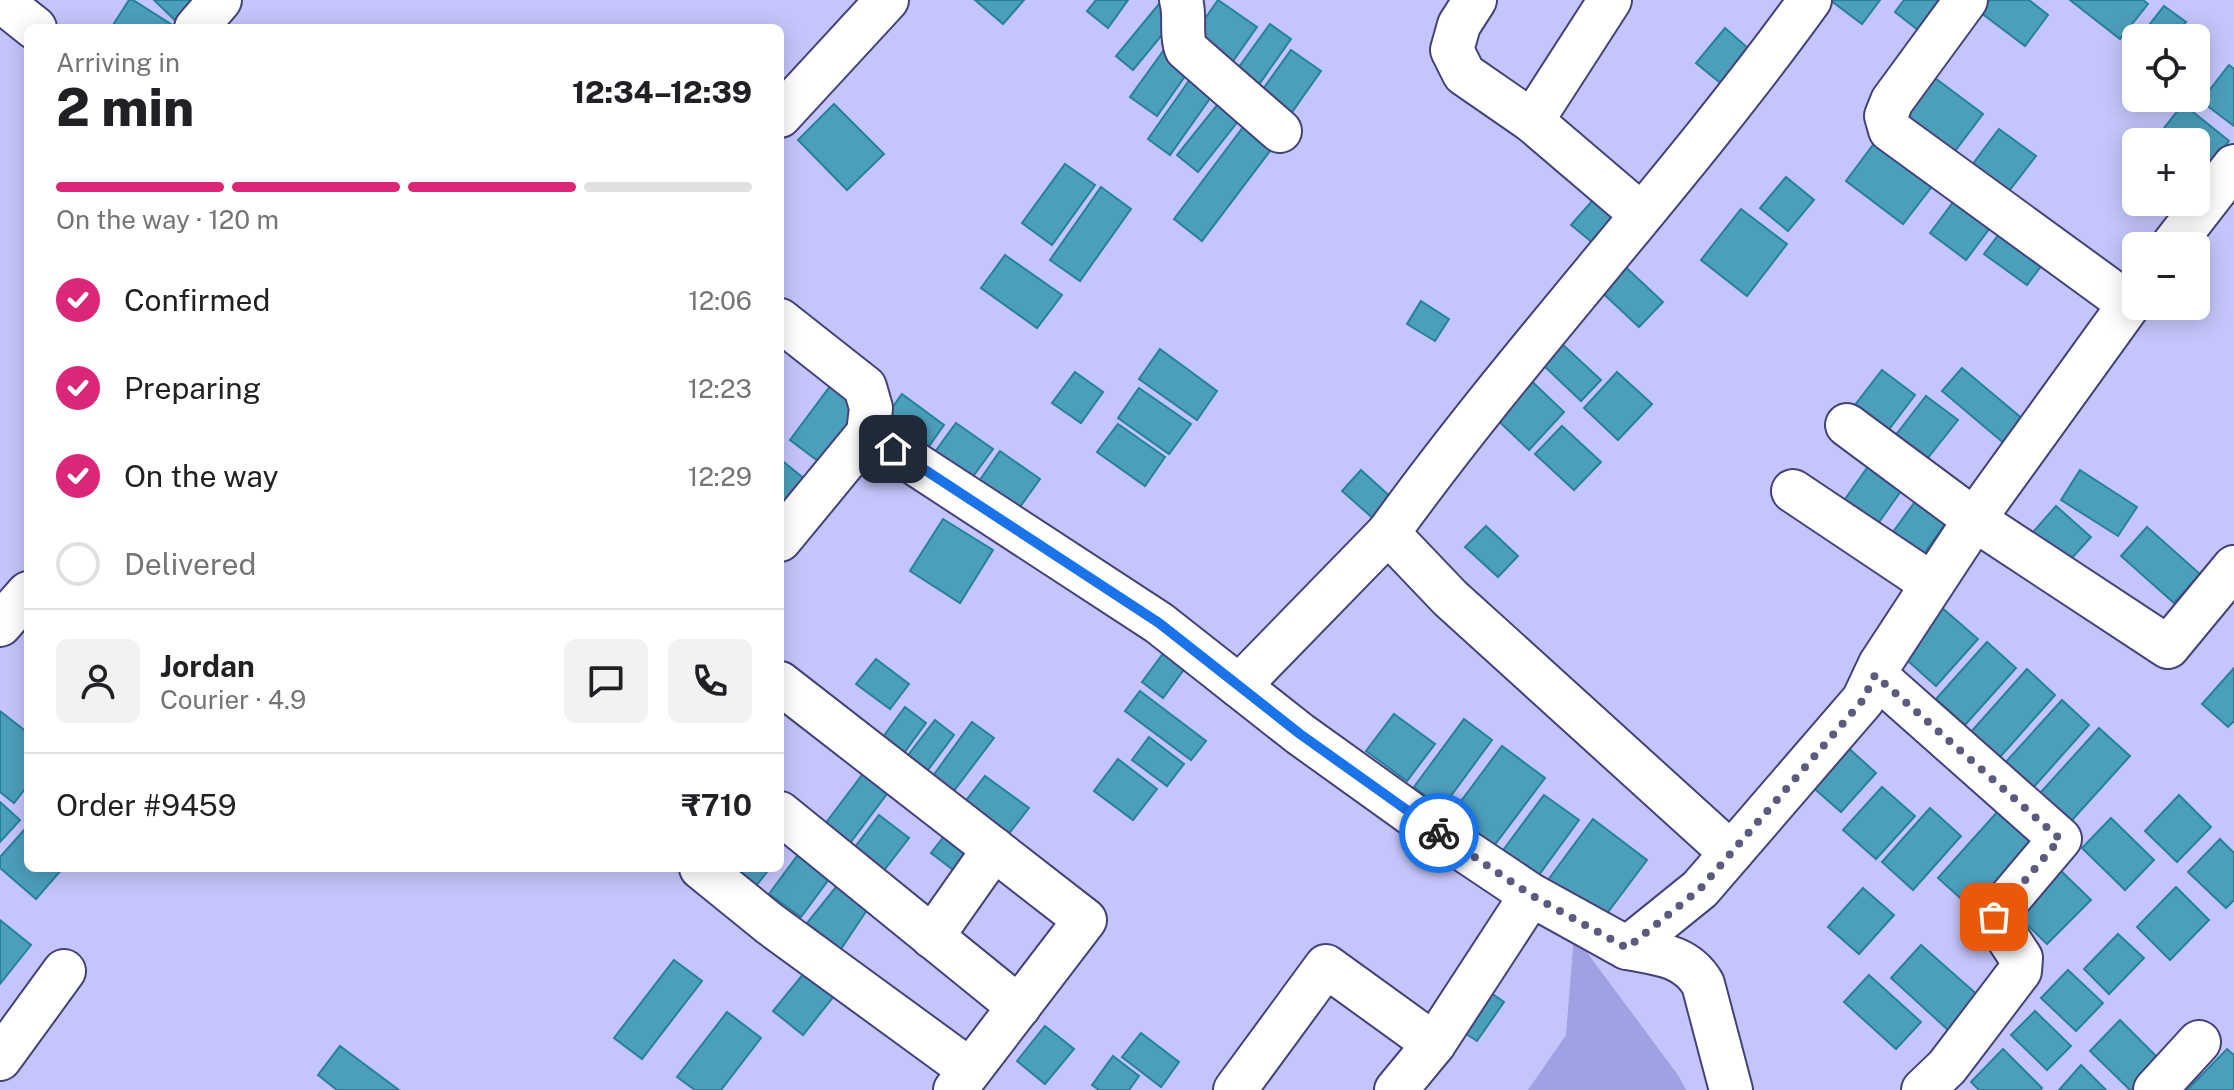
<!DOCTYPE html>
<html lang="en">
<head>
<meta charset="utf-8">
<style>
	body { margin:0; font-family:"Public Sans",sans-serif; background:#f2f2f2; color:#202124; height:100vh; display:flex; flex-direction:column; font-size:30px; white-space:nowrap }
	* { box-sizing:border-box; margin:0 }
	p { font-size:26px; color:#757577 }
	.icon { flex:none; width:44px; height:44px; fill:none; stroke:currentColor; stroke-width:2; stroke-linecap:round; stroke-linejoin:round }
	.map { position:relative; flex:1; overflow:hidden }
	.side { position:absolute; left:24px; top:24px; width:760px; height:848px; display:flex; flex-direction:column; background:#fff; border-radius:12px; box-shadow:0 4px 20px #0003 }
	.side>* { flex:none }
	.controls { position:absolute; left:2122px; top:24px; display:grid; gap:16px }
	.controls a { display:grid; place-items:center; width:88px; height:88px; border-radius:12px; background:#fff; box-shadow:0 4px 20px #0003; font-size:40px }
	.pin { position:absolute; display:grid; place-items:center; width:68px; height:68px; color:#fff; margin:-34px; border-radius:16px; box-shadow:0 4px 12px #0006 }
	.courier { position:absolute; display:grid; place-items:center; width:80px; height:80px; margin:-40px; border:6px solid #1a73e8; border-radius:50%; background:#fff; color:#222; box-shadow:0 2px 10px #0007 }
	.head em { font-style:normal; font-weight:800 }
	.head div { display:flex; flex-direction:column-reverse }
	.head { display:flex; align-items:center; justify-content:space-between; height:136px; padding:0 32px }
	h1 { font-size:52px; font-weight:800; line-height:60px }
	.bar { display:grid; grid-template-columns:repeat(4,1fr); gap:12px 8px; align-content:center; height:96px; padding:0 32px }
	.bar i { height:10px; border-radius:6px; background:#e0e0e0 }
	.bar .on { background:#db2777 }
	.bar p { grid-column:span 4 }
	.line { display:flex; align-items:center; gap:20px; padding:0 32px; border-top:2px solid #e0e0e0 }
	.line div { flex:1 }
	.round { display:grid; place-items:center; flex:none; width:84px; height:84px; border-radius:12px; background:#f2f2f2 }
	ol { padding:0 32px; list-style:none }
	li { display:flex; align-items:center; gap:24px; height:88px }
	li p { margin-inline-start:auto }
	li .icon { padding:8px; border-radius:50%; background:#db2777; color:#fff; stroke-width:4 }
	li:last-child { color:#757577 }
	li i { width:44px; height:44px; border:4px solid #e0e0e0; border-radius:50% }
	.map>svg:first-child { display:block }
</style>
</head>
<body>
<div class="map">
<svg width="2234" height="1090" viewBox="0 0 2234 1090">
	<rect width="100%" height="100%" fill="#c4c6fb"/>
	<polygon fill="#9fa1e2" points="1574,935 1678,1075 1686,1090 1528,1090 1566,1035"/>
	<g fill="#4b9fbb" stroke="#27809b" stroke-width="2">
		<polygon points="129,0 133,0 177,28 111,28"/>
		<polygon points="154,0 211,0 183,28"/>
		<polygon points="975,0 1024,0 1003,24"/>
		<polygon points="1096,0 1128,0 1108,28 1087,11"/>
		<polygon points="1218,0 1257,27 1226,71 1187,44"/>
		<polygon points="1830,0 1880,0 1862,24"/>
		<polygon points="1904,0 1955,0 1927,37 1895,12"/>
		<polygon points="1983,0 2029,0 2048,15 2025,46 1976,9"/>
		<polygon points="2070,0 2143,0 2148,4 2120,39"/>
		<polygon points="1159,4 1176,18 1133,70 1116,56"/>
		<polygon points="2164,6 2186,22 2173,38 2139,38"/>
		<polygon points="1270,24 1291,39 1253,93 1231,78"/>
		<polygon points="1725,28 1757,56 1729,90 1696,63"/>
		<polygon points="1169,43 1195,62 1157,116 1130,97"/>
		<polygon points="1291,50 1321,71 1283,125 1253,103"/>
		<polygon points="2229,65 2234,69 2234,126 2201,101"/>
		<polygon points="1195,72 1218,87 1170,155 1148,139"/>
		<polygon points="1927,72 1983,114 1952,155 1896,113"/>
		<polygon points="1222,99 1243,115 1198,172 1177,155"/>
		<polygon points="834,104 884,154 847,190 798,140"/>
		<polygon points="2183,104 2229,141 2196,183 2196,142 2153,142"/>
		<polygon points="1250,118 1279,139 1202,241 1174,219"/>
		<polygon points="1999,129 2036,156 2005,196 1969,169"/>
		<polygon points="1879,137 1937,180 1903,224 1846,181"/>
		<polygon points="1065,164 1095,185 1052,245 1022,223"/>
		<polygon points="1786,177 1814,200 1788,231 1760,208"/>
		<polygon points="1101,187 1131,209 1080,281 1050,260"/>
		<polygon points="1963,189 1999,216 1966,260 1930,233"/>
		<polygon points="1600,192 1633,220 1605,253 1571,225"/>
		<polygon points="1741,209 1787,244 1747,296 1701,260"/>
		<polygon points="2009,221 2051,253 2027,285 1984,254"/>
		<polygon points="1005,255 1062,295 1037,328 981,288"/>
		<polygon points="1618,260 1663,302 1639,327 1594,285"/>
		<polygon points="1421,301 1449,319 1435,341 1407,324"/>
		<polygon points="1561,343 1601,380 1581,401 1542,364"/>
		<polygon points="1160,349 1217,391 1197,420 1139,379"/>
		<polygon points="1962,368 2031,426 2012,450 1942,391"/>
		<polygon points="1882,370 1915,395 1881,440 1848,414"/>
		<polygon points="1075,372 1103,392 1081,423 1052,403"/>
		<polygon points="1617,372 1652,404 1618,440 1584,408"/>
		<polygon points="1523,373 1564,412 1529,450 1488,411"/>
		<polygon points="831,385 863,408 822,464 790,440"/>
		<polygon points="1139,388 1191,424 1169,454 1118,418"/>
		<polygon points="902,394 944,425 922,456 879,426"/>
		<polygon points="1926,396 1958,420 1919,469 1888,445"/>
		<polygon points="956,423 993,449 966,486 929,460"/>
		<polygon points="1118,424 1165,457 1145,486 1097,452"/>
		<polygon points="1562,426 1601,462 1574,490 1535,454"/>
		<polygon points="1000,451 1040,479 1015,514 975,487"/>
		<polygon points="780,459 812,485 789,514 780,507"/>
		<polygon points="1872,461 1906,484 1872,532 1838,509"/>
		<polygon points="1361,470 1394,500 1375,520 1342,491"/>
		<polygon points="2080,470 2137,507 2118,536 2061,500"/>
		<polygon points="1917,499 1947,521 1916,565 1885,543"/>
		<polygon points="2056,506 2091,537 2061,570 2026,540"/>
		<polygon points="943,519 993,550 960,603 910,571"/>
		<polygon points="1486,526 1518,556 1498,577 1465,547"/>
		<polygon points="2147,527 2200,574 2174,603 2121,556"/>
		<polygon points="1940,606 1978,639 1936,686 1899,653"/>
		<polygon points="1987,642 2016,668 1965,725 1936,699"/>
		<polygon points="1170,644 1191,660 1163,698 1142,682"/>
		<polygon points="876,659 909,684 890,709 856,684"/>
		<polygon points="2234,668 2234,721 2228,727 2202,704"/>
		<polygon points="2027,669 2055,695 2000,757 1971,732"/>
		<polygon points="1140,691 1206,741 1191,760 1125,711"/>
		<polygon points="2062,700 2089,725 2032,789 2004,764"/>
		<polygon points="905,707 926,723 899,760 877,745"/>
		<polygon points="0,711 28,733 28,785 14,803 0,792"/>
		<polygon points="1394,714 1435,744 1407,781 1366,751"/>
		<polygon points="1464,719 1492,740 1442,808 1414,787"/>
		<polygon points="935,720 954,735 922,778 902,763"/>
		<polygon points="972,722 994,738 950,796 930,780"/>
		<polygon points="2099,728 2130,756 2064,829 2033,801"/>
		<polygon points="1149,737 1184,764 1167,786 1132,760"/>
		<polygon points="1844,744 1876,773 1841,812 1809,784"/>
		<polygon points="1502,746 1545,778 1490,851 1447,820"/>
		<polygon points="1118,759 1157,789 1133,820 1094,791"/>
		<polygon points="871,763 896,782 847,847 822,828"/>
		<polygon points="985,776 1029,808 1007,836 964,803"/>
		<polygon points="1882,787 1915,816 1876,859 1843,830"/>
		<polygon points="1544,795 1579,820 1536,879 1501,853"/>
		<polygon points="2179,795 2211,827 2177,862 2145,831"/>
		<polygon points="0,802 20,820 0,842"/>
		<polygon points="1930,808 1961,836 1913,890 1882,862"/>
		<polygon points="1999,810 2039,846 1978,914 1938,878"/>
		<polygon points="879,815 909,838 882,873 852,851"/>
		<polygon points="2111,818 2154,860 2125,890 2082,848"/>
		<polygon points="1593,819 1647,860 1602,920 1548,880"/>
		<polygon points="952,826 990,854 969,882 931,853"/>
		<polygon points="25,829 28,832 28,868 63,868 36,899 0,868 0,857"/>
		<polygon points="2220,839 2234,853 2234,900 2226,908 2188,872"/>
		<polygon points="803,848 835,871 801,917 769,894"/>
		<polygon points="2057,867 2091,900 2047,944 2013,911"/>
		<polygon points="732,868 770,868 756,886"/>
		<polygon points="844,877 873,901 841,949 807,923"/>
		<polygon points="2176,887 2209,920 2170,960 2137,927"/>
		<polygon points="1863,888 1894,915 1859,954 1828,927"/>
		<polygon points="0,920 31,945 0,984"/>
		<polygon points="2118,934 2144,958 2109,994 2084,969"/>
		<polygon points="1921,945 1989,1005 1958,1039 1891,978"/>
		<polygon points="674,960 702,981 642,1059 614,1038"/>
		<polygon points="809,967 838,991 803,1035 773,1011"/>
		<polygon points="2068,970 2103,1003 2076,1031 2041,998"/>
		<polygon points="1869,975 1921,1022 1896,1049 1844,1002"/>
		<polygon points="1484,988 1504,1002 1477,1041 1457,1028"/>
		<polygon points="2035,1011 2071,1046 2047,1070 2011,1035"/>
		<polygon points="727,1012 761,1038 721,1090 695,1090 677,1077"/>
		<polygon points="2120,1020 2163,1063 2136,1090 2130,1090 2090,1051"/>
		<polygon points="1045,1026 1074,1049 1045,1084 1017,1061"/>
		<polygon points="1141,1033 1179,1062 1161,1087 1122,1057"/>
		<polygon points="340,1046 399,1090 337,1090 318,1075"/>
		<polygon points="2003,1049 2042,1088 2040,1090 1979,1090 1971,1082"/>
		<polygon points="2227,1049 2234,1055 2234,1090 2187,1090"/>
		<polygon points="1113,1056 1139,1076 1129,1090 1099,1090 1092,1085"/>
		<polygon points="2081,1065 2106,1090 2059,1090"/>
	</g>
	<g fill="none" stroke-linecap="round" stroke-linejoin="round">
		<g stroke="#434279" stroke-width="46">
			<g id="minor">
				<polyline points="0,0 35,28"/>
				<path d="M 1181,0 C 1186,17 1180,33 1186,49 L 1280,131"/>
				<polyline points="1475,0 1459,25 1452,50 1464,74 1532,121 1641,214"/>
				<polyline points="1966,0 1892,101 1886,116 1890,130 2129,304"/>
				<polyline points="196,28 220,0"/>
				<polyline points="780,116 887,0"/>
				<polyline points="1532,121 1610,0"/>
				<polyline points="2172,246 2234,166"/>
				<polyline points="780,320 865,387 871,408 868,433 1159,623 1300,734 1431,828 1531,895 1627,948 1700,889 1863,700 1880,664 1983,507 2136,295"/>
				<polyline points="1847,425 1975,520 2168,647 2234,567"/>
				<polyline points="1793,491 1932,584"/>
				<polyline points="780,540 868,433"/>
				<polyline points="0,625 28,593"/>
				<polyline points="1875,675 2060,839 1994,917 2021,958 2020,971 1947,1067 1923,1090"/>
				<polyline points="780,683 1085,920 955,1090"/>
				<polyline points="1239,686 1388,533"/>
				<polyline points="780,813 1019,1007"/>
				<path d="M 1731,853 L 1450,598 L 1388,533 C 1521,349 1677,184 1810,0"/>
				<polyline points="701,868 770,924 970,1070"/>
				<polyline points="932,937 994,849"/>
				<path d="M 1627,948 C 1658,954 1686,955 1703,984 L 1731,1090"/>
				<polyline points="0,1059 64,971"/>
				<polyline points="1235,1090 1326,966 1434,1044"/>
				<polyline points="1396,1090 1434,1044 1531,895"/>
				<polyline points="2155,1090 2199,1042"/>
			</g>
		</g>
		<use href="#minor" stroke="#fff" stroke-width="42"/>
	</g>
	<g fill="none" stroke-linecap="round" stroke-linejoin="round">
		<polyline stroke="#5a5b7e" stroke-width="8" stroke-dasharray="0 14.4" points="1439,833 1531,895 1627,948 1700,889 1863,700 1875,675 2060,839 1994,917"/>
		<polyline stroke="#1a73e8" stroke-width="10" points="893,449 1159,623 1300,734 1439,833"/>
	</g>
</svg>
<div class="controls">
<a><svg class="icon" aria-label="locate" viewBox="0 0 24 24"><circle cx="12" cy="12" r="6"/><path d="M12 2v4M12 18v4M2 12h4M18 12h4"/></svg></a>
<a>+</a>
<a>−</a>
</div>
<div class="pin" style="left:1994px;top:917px;background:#ea580c"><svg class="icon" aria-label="bag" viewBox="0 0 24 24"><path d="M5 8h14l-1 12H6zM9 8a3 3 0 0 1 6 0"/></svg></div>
<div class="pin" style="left:893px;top:449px;background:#1f2937"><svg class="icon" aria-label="home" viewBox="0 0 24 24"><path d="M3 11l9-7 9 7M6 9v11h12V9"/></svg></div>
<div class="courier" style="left:1439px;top:833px"><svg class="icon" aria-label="bike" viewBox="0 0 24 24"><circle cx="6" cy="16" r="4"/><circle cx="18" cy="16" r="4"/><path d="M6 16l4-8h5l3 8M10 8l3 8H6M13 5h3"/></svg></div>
<section class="side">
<div class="head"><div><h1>2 min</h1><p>Arriving in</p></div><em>12:34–12:39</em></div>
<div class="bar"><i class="on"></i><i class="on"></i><i class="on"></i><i></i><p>On the way · 120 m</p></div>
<ol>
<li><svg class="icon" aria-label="check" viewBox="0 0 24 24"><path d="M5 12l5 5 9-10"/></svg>Confirmed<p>12:06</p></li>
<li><svg class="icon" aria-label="check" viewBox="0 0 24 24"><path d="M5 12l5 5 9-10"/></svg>Preparing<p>12:23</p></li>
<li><svg class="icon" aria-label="check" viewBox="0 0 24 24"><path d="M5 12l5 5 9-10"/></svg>On the way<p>12:29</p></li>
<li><i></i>Delivered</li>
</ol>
<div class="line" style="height:144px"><a class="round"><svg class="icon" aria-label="person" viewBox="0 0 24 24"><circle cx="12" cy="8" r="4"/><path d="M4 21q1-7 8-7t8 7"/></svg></a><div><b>Jordan</b><p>Courier · 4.9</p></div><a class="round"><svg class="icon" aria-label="chat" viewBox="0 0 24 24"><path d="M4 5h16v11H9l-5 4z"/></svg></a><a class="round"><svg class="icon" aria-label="phone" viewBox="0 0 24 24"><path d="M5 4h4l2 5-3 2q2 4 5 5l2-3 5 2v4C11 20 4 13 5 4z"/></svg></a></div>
<div class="line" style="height:104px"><div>Order #9459</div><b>₹710</b></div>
</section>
</div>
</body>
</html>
